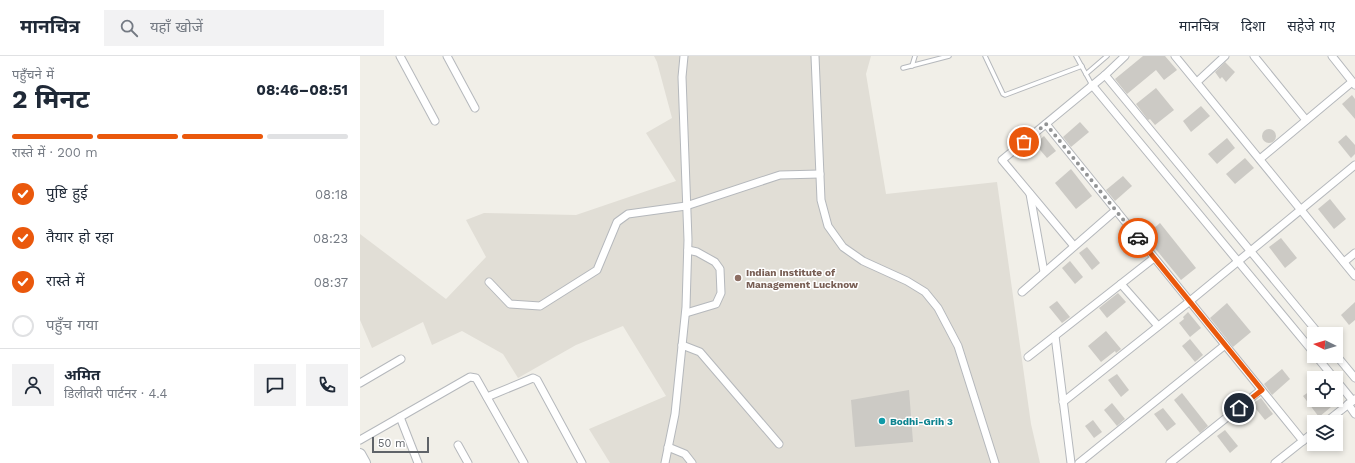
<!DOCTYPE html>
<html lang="hi">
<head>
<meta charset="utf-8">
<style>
	body { margin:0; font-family:"Work Sans","Noto Sans Devanagari",sans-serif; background:#f2f2f3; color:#1f2937; height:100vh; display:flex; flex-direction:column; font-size:15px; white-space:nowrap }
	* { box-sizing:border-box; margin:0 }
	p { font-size:13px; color:#747a83 }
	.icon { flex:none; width:22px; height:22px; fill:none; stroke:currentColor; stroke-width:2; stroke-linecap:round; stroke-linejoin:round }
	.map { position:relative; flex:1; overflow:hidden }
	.side { display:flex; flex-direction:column; background:#fff; width:360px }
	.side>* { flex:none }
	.needle { width:26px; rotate:275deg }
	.controls { position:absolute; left:947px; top:271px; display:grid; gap:8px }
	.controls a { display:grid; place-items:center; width:36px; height:36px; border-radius:0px; background:#fff; box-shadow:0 2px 6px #0003; font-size:20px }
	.scale { position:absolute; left:12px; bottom:10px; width:57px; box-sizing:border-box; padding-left:4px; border:2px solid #5f6368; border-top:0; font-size:11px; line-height:14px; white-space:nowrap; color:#5f6368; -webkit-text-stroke:3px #fff; paint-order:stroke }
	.pin { position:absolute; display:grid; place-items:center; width:34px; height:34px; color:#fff; margin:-17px; border:2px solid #fff; border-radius:50%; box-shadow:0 1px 4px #0007 }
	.courier { position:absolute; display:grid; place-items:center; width:40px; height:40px; margin:-20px; border:3px solid #ea580c; border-radius:50%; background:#fff; color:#222; box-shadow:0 1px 5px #0007 }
	.overview em { font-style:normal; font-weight:700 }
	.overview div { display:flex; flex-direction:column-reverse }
	.overview { display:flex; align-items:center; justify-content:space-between; height:68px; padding:0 12px }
	h1 { font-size:26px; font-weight:700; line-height:30px }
	.bar { display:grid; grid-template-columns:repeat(4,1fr); gap:6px 4px; align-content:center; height:48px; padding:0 12px }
	.bar i { height:5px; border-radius:3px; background:#e0e1e3 }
	.bar .selected { background:#ea580c }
	.bar p { grid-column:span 4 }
	.line { display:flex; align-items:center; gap:10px; padding:0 12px; border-top:1px solid #e0e1e3 }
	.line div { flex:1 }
	.round { display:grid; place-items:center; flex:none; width:42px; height:42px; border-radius:0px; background:#f2f2f3 }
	ol { padding:0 12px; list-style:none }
	li { display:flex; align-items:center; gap:12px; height:44px }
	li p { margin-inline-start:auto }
	li .icon { padding:4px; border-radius:50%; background:#ea580c; color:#fff; stroke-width:4 }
	li:last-child { color:#747a83 }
	li i { width:22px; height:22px; border:2px solid #e0e1e3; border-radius:50% }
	header { display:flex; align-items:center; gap:24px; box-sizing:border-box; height:56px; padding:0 20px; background:#fff; border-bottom:1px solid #e0e1e3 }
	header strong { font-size:19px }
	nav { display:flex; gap:22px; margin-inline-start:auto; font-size:14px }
	.search { width:280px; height:36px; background:#f2f2f3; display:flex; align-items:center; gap:10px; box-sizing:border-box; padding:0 14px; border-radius:0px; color:#747a83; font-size:15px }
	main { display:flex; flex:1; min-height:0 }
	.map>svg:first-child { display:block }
</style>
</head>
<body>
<header>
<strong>मानचित्र</strong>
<div class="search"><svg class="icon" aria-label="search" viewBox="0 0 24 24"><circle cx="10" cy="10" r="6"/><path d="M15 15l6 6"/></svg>यहाँ खोजें</div>
<nav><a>मानचित्र</a><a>दिशा</a><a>सहेजे गए</a></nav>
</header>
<main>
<section class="side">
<div class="overview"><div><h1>2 मिनट</h1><p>पहुँचने में</p></div><em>08:46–08:51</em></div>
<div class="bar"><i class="selected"></i><i class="selected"></i><i class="selected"></i><i></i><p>रास्ते में · 200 m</p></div>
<ol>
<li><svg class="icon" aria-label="check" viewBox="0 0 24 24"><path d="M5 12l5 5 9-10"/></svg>पुष्टि हुई<p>08:18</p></li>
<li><svg class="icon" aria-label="check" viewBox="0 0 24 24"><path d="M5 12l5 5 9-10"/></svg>तैयार हो रहा<p>08:23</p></li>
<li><svg class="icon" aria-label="check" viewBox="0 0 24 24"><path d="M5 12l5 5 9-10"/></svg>रास्ते में<p>08:37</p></li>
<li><i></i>पहुँच गया</li>
</ol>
<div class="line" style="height:72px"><a class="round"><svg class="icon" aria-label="person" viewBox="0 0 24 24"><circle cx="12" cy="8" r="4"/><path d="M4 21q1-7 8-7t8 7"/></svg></a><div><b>अमित</b><p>डिलीवरी पार्टनर · 4.4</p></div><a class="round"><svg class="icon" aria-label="chat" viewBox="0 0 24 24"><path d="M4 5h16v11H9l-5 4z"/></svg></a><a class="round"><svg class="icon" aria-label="phone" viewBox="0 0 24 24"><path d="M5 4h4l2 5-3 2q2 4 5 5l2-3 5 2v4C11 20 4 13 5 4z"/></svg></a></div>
</section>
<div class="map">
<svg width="995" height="407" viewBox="0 0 995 407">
	<rect width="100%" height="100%" fill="#f1efe8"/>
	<polygon fill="#e1ded6" points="294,0 511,0 506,18 526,138 637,126 671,368 680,407 250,407 229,373 306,340 263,270 216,289 158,322 143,298 102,275 72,289 63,266 12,292 0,264 0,178 86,243 126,201 106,164 124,157 216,159 316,125 286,77 312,62 297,6"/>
	<g fill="#cccac5">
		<polygon points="783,0 805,0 817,14 804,24 796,14 767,38 755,23"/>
		<polygon points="865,6 875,16 866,26 862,21 860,23 855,16"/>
		<polygon points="796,32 814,54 795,69 790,63 788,64 776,48"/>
		<polygon points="992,39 995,43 995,63 982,48"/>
		<polygon points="841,50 850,60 831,76 823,65"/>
		<polygon points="720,66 729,76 711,91 703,81"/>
		<circle cx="909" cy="80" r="7"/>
		<polygon points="986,79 995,89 995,98 991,102 978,86"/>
		<polygon points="684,80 696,95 687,102 675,88"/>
		<polygon points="867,82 875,92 857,108 848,98"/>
		<polygon points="885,102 894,112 875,128 866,118"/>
		<polygon points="711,113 732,140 716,153 695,127"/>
		<polygon points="763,120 772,130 755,145 746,134"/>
		<polygon points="970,143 986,163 974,173 958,153"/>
		<polygon points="800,167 836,212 821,224 785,180"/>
		<polygon points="921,182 937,202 925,212 909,191"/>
		<polygon points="727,191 740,207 732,214 719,197"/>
		<polygon points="710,205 723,221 715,228 702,212"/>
		<polygon points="758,237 766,246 747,262 739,252"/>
		<polygon points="697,245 710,261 702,267 689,251"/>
		<polygon points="995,246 995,264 989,269 981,259"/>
		<polygon points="867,247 891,276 873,291 850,262"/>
		<polygon points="828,256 841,272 830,281 819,267 824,263 823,261"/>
		<polygon points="746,275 761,293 756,297 755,295 741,306 728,290"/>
		<polygon points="830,283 843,299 835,306 822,290"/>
		<polygon points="922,313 930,323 912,339 904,328"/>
		<polygon points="757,318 769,334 761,341 748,324"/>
		<polygon points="954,332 954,344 965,344 971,351 959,361 943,340"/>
		<polygon points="549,334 553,386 495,391 491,344"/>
		<polygon points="822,337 848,370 840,377 814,344"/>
		<polygon points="901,342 913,358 905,364 892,348"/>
		<polygon points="752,347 765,363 757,370 744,354"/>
		<polygon points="803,352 816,368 807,375 794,358"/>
		<polygon points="733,364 742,376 734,382 725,370"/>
		<polygon points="865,374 878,390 870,397 857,380"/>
	</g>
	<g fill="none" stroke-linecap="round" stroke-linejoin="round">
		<g stroke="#b5b8bc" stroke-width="5.5">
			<g id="lane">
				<polyline points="625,0 643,38 645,39 722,10"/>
				<polyline points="716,0 732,29"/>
				<polyline points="552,10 555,0"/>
				<polyline points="543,12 589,0"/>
				<polyline points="726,18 747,0"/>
			</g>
		</g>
		<g stroke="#b5b8bc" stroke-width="9">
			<g id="street">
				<polyline points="40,0 75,65"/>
				<polyline points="87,0 115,52"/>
				<polyline points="455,0 461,144 468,170 483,191 503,205 547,225 565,236 578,252 598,290 635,407"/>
				<polyline points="815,0 995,220"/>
				<polyline points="894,0 946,64"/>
				<polyline points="972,0 995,29"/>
				<polyline points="745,19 959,278"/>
				<polyline points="837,26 865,0"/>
				<polyline points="732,29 954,297"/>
				<polyline points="686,68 943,385"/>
				<polyline points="900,103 992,26"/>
				<polyline points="670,138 684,216"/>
				<polyline points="714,190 642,104 745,19 765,0"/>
				<polyline points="984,206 995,197"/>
				<polyline points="129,226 150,248 180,250 237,214 257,166 268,158 326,150 420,119 460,118"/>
				<polyline points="761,228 798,270"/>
				<polyline points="662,236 756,154"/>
				<polyline points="326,257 356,248 361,237 360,213 355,206 337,196 328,194"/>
				<polyline points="695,280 711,407"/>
				<polyline points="322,289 340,296 419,388"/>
				<polyline points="976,299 995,322"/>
				<polyline points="956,300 974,322"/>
				<polyline points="668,301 794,202"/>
				<polyline points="976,324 993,345"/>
				<polyline points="0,327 41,303"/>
				<polyline points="127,341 173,322 177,324 222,407"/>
				<polyline points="703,346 830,245 995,109"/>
				<polyline points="988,348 995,358"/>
				<polyline points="40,361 58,407"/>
				<polyline points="966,366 995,343"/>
				<polyline points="0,384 110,321 116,322 164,407"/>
				<polyline points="98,389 108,407"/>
				<polyline points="308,391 325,398 332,407"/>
				<polyline points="305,407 315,358 326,251 328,184 322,21 324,0"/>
				<polyline points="719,407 865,289"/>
				<polyline points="810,407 901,334"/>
				<polyline points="915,407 954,376"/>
			</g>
		</g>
		<g stroke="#b6babf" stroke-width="12">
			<polyline id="secondary" points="0,398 5,407"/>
		</g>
		<use href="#lane" stroke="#fff" stroke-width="3.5"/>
		<use href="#street" stroke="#fff" stroke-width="7"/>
		<use href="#secondary" stroke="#fff" stroke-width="10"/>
	</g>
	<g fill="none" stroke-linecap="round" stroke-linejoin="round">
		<polyline stroke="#929495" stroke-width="4" stroke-dasharray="0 7.2" points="664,86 686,68 778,182"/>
		<polyline stroke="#ea580c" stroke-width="5" points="778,182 902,334 879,352"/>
	</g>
	<circle fill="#8d6e63" stroke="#fff" stroke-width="1.5" cx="378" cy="222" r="4"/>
	<circle fill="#0f9aa8" stroke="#fff" stroke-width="1.5" cx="522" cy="365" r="4"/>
	<g text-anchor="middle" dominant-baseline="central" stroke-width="3" stroke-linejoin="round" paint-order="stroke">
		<g font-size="10" font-weight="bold" fill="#785e54" stroke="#fff" text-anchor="start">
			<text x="386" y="216">Indian Institute of<tspan x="386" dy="12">Management Lucknow</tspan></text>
		</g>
		<g font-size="10" font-weight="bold" fill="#0d838f" stroke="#fff" text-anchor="start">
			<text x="530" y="365">Bodhi-Grih 3</text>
		</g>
	</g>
</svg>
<div class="controls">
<a><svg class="needle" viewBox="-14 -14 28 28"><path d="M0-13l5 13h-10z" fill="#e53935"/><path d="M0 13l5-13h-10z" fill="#747a83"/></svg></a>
<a><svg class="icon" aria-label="locate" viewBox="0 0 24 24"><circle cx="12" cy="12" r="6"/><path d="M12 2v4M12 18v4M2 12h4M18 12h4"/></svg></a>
<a><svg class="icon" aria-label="layers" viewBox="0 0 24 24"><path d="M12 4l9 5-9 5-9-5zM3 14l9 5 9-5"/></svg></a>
</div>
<div class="scale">50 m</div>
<div class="pin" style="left:664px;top:86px;background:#ea580c"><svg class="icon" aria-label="bag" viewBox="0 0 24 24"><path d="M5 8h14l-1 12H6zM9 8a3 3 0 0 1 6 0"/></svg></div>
<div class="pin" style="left:879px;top:352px;background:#1f2937"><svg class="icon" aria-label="home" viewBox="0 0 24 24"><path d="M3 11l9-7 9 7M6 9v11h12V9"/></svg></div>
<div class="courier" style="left:778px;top:182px"><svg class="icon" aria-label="car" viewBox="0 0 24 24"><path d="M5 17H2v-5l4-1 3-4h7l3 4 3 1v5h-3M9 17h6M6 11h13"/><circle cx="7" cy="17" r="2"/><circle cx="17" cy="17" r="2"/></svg></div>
</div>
</main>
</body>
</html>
